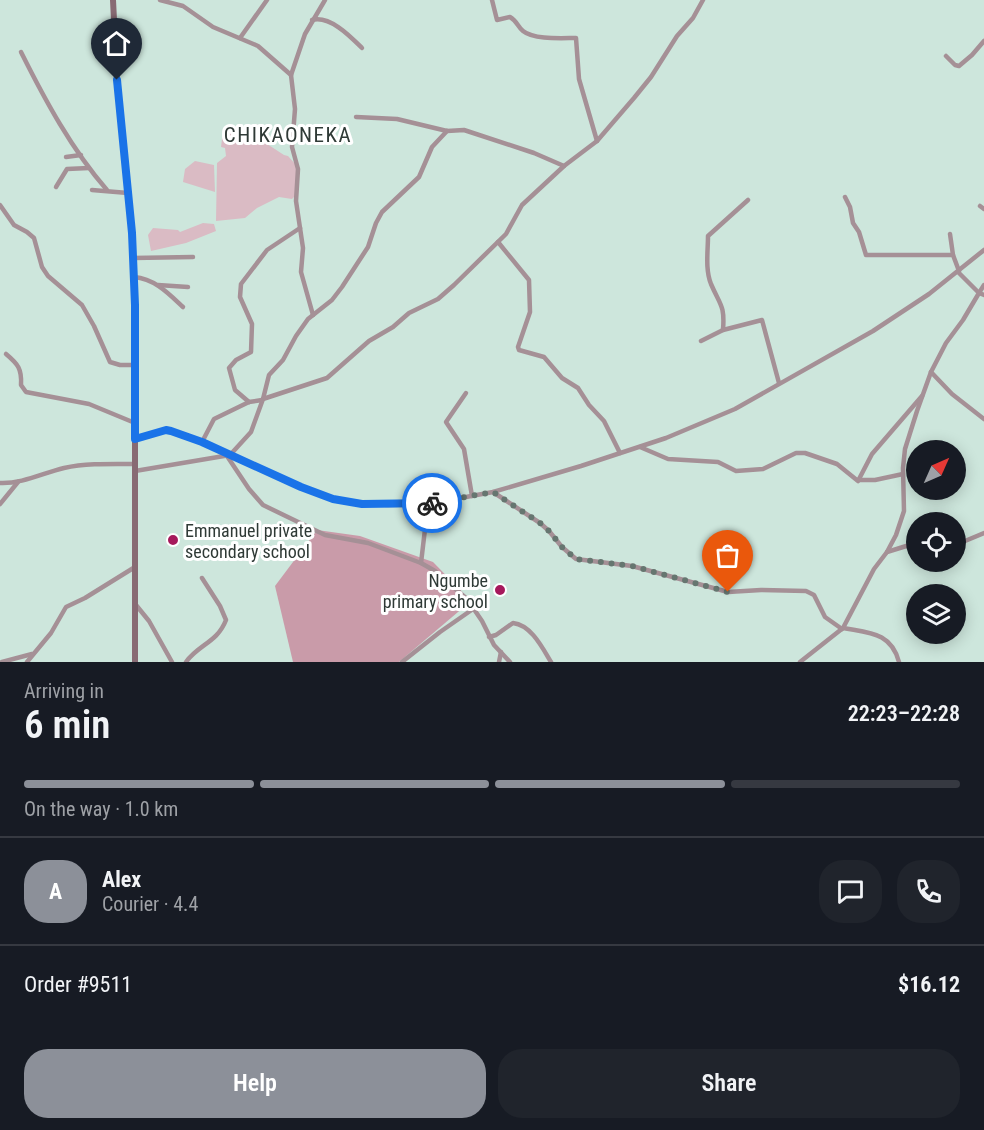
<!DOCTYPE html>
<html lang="en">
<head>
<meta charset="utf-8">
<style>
	body { margin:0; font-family:"Roboto Condensed",sans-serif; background:#20242c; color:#f1f3f6; height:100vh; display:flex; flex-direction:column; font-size:22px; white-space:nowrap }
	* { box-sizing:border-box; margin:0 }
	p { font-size:20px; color:#9ea1a6 }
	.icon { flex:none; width:33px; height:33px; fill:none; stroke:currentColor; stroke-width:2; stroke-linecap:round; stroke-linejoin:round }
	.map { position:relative; height:662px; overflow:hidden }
	.details { display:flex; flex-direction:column; background:#171b24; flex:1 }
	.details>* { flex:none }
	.needle { width:39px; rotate:45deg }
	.buttons { position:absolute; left:906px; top:440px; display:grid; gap:12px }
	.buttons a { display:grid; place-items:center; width:60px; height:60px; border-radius:50%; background:#171b24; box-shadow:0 3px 15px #0003; font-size:30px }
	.pin { position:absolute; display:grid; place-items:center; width:51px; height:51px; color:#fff; margin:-62px -26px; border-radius:50% 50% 50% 0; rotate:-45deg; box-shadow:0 0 6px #0007 }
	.pin .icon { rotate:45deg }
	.courier { position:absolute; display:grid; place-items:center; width:60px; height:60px; margin:-30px; border:4px solid #1a73e8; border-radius:50%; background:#fff; color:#222; box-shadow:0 2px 8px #0007 }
	.headline em { font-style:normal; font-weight:600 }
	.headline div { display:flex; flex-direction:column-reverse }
	.headline { display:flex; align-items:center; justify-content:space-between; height:102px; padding:0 24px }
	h1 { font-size:39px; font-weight:600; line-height:45px }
	.bar { display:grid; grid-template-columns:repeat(4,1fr); gap:9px 6px; align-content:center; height:72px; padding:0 24px }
	.bar i { height:8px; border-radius:4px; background:#363941 }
	.bar .active { background:#8c9099 }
	.bar p { grid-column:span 4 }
	.line { display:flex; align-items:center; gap:15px; padding:0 24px; border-top:2px solid #363941 }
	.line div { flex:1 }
	.round { display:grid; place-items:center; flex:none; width:63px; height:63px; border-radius:24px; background:#20242c }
	.primary-button { display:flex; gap:12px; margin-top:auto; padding:12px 24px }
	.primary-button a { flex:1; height:69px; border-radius:24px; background:#8c9099; color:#fff; font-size:24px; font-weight:600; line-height:69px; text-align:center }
	.primary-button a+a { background:#20242c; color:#f1f3f6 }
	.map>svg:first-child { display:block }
</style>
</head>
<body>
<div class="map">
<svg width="984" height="662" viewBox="0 0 984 662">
	<rect width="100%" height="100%" fill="#cde6dc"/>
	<g fill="#dabbc4">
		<polygon points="257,124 264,142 284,155 288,156 297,166 296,195 292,199 279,197 257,208 245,218 216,221 217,163 226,156 225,148 221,147 222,139 229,131 233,133 230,140 237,141 240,133"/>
		<polygon points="195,161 214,165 215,192 183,182 185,169"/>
		<polygon points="203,223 214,224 216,231 186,243 151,251 148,235 153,228 178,230 180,232"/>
	</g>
	<polygon fill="#c99ba9" points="317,530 360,536 433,562 471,601 399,662 293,662 275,586"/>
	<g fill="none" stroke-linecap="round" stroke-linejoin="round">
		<g stroke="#a59096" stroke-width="4.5">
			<polyline points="160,0 183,6 213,27 258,46 291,75"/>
			<path d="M 492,0 L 497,20 L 510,17 C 517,21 518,27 523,31 C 534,40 562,38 576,38 L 579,79 L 597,141"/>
			<path d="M 312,20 C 330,15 351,37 362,48"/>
			<polyline points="240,38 267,0"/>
			<path d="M 21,52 C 45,100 72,150 107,190"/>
			<polyline points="946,56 955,65 959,66 972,55 984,41"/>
			<polyline points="356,117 397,119 447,131 464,130 534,153 564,166"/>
			<polyline points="66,157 81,155"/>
			<polyline points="56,187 67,169 89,168"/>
			<polyline points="92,190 128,193"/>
			<polyline points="845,197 850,207 853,223 859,232 866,255 953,255 959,271"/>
			<polyline points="0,205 14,225 27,232 34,238 42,267 48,276 82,305 94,326 110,362 120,365 135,365"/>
			<polyline points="980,206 984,209"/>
			<polyline points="950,234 953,255"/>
			<polyline points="498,242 529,280 530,312 518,347 519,350 544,357 562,378 578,388 589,405 604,421 620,453"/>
			<polyline points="133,258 193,257"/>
			<path d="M 134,277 C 155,279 168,293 183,307"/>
			<polyline points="158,285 188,287"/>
			<polyline points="984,285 979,293 984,295"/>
			<polyline points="313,315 301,272 303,248 296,201 298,169 292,147 295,109 291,75 305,34 325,0"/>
			<path d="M 723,330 C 725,305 720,305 711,284 C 705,269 708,251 708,236 L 748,200"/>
			<polyline points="701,341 723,330 762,320 779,383"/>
			<path d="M 6,354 C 18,364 22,369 21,385 L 26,392 L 89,404 L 135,423"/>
			<polyline points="931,372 952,394 984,419"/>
			<polyline points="466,393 446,422 464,449 472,496"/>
			<polyline points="263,399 269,375 283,360 296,336 308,319 332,300 342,287 368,247 376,223 382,212 419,177 432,147 447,131"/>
			<polyline points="249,402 235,390 229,368 236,360 251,352 252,324 240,297 241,284 267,250 300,228"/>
			<polyline points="135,439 169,430 202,442 317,494 348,502 388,505 428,504 493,492 581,466 666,438 735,409 873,331 929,294 984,250"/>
			<polyline points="202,442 214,419 249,402 262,400"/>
			<polyline points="640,447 668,459 718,462 736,471 763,469 796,453 805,453 837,464 858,481 872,454 922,396"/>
			<polyline points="227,456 249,489 263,505 325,535 368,543 421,563"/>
			<polyline points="135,471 230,455 251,432 263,399 327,378 369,341 393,327 409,313 438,299 454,285 506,234 522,205 564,166 597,141 634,98 651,77 677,36 693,18 703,0"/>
			<polyline points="859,480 875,480 903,474"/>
			<path d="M 0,483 C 22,484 43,473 64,468 C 87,463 112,464 135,464"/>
			<polyline points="493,492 540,523 549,531 562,547 576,559 632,566 728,592 761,590 806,591 814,595 825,617 842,629"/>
			<polyline points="0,504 18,482"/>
			<polyline points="428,504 421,563 435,571 467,599 482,621 494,645 510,662"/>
			<polyline points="956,542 965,541 984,533"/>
			<polyline points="887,552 916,543"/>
			<polyline points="136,605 149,621 172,662"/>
			<path d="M 843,628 C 869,633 891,632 899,662"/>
			<path d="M 489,637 L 496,635 L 513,623 C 531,625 542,647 551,662"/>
			<polyline points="2,662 32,654"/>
			<polyline points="27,662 51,633 66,607 85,598 135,567"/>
			<path d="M 186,662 C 199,644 217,643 226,620 L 220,606 L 202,578"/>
			<polyline points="402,662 440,632 473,609"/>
			<polyline points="499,662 501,652"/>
			<polyline points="800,662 843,628 874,569 887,552 896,535 904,511 903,468 905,449 917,411 931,372 946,343 963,320 979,293 958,272"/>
		</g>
		<polyline stroke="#886a73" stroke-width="6" points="113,0 117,80 132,233 135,305 135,662"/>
	</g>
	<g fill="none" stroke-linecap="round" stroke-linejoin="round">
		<polyline stroke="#667670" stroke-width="6" stroke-dasharray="0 10.8" points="432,503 493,492 540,523 549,531 562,547 576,559 632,566 728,592"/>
		<polyline stroke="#1a73e8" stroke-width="8" points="117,80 132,233 135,305 135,439 166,430 171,431 202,442 301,487 333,499 362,504 432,503"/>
	</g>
	<g fill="#a6195c" stroke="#fff" stroke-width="2">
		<circle cx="173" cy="540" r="6"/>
		<circle cx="500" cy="590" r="6"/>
	</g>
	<g text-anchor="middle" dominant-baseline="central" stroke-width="6" stroke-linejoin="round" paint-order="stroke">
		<g font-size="18" fill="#2f3a36" stroke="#fff" text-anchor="start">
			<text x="185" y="530">Emmanuel private<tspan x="185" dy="21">secondary school</tspan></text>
			<text x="488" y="580" text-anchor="end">Ngumbe<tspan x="488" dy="21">primary school</tspan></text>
		</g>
		<g font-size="21" letter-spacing="1.5" fill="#2f3a36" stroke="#fff">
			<text x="288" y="135">CHIKAONEKA</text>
		</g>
	</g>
</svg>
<div class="buttons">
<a><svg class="needle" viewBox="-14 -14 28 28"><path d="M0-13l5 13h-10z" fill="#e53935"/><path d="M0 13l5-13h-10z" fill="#9ea1a6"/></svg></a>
<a><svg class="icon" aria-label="locate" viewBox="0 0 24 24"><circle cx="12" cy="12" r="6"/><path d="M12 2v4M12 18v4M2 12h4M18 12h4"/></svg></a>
<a><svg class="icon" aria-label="layers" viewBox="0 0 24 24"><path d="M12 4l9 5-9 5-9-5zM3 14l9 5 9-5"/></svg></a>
</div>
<div class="pin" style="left:728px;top:592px;background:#ea580c"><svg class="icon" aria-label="bag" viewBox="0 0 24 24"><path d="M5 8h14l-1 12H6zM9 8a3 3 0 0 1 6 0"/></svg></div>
<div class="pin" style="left:117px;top:80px;background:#1f2937"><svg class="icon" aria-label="home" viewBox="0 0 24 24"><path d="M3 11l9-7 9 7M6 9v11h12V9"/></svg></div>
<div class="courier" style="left:432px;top:503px"><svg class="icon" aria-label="bike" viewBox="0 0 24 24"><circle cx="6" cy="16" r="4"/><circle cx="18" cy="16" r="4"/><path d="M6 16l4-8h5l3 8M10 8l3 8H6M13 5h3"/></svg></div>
</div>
<section class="details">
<div class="headline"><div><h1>6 min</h1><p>Arriving in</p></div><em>22:23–22:28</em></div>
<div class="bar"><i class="active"></i><i class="active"></i><i class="active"></i><i></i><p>On the way · 1.0 km</p></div>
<div class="line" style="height:108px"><b class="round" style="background:#8c9099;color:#fff">A</b><div><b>Alex</b><p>Courier · 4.4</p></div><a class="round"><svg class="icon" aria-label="chat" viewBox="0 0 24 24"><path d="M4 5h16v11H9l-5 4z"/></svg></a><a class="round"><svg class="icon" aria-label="phone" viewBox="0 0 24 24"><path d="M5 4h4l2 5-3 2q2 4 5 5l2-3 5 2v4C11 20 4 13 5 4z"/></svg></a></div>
<div class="line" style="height:78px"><div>Order #9511</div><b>$16.12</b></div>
<div class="primary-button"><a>Help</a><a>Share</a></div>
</section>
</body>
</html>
